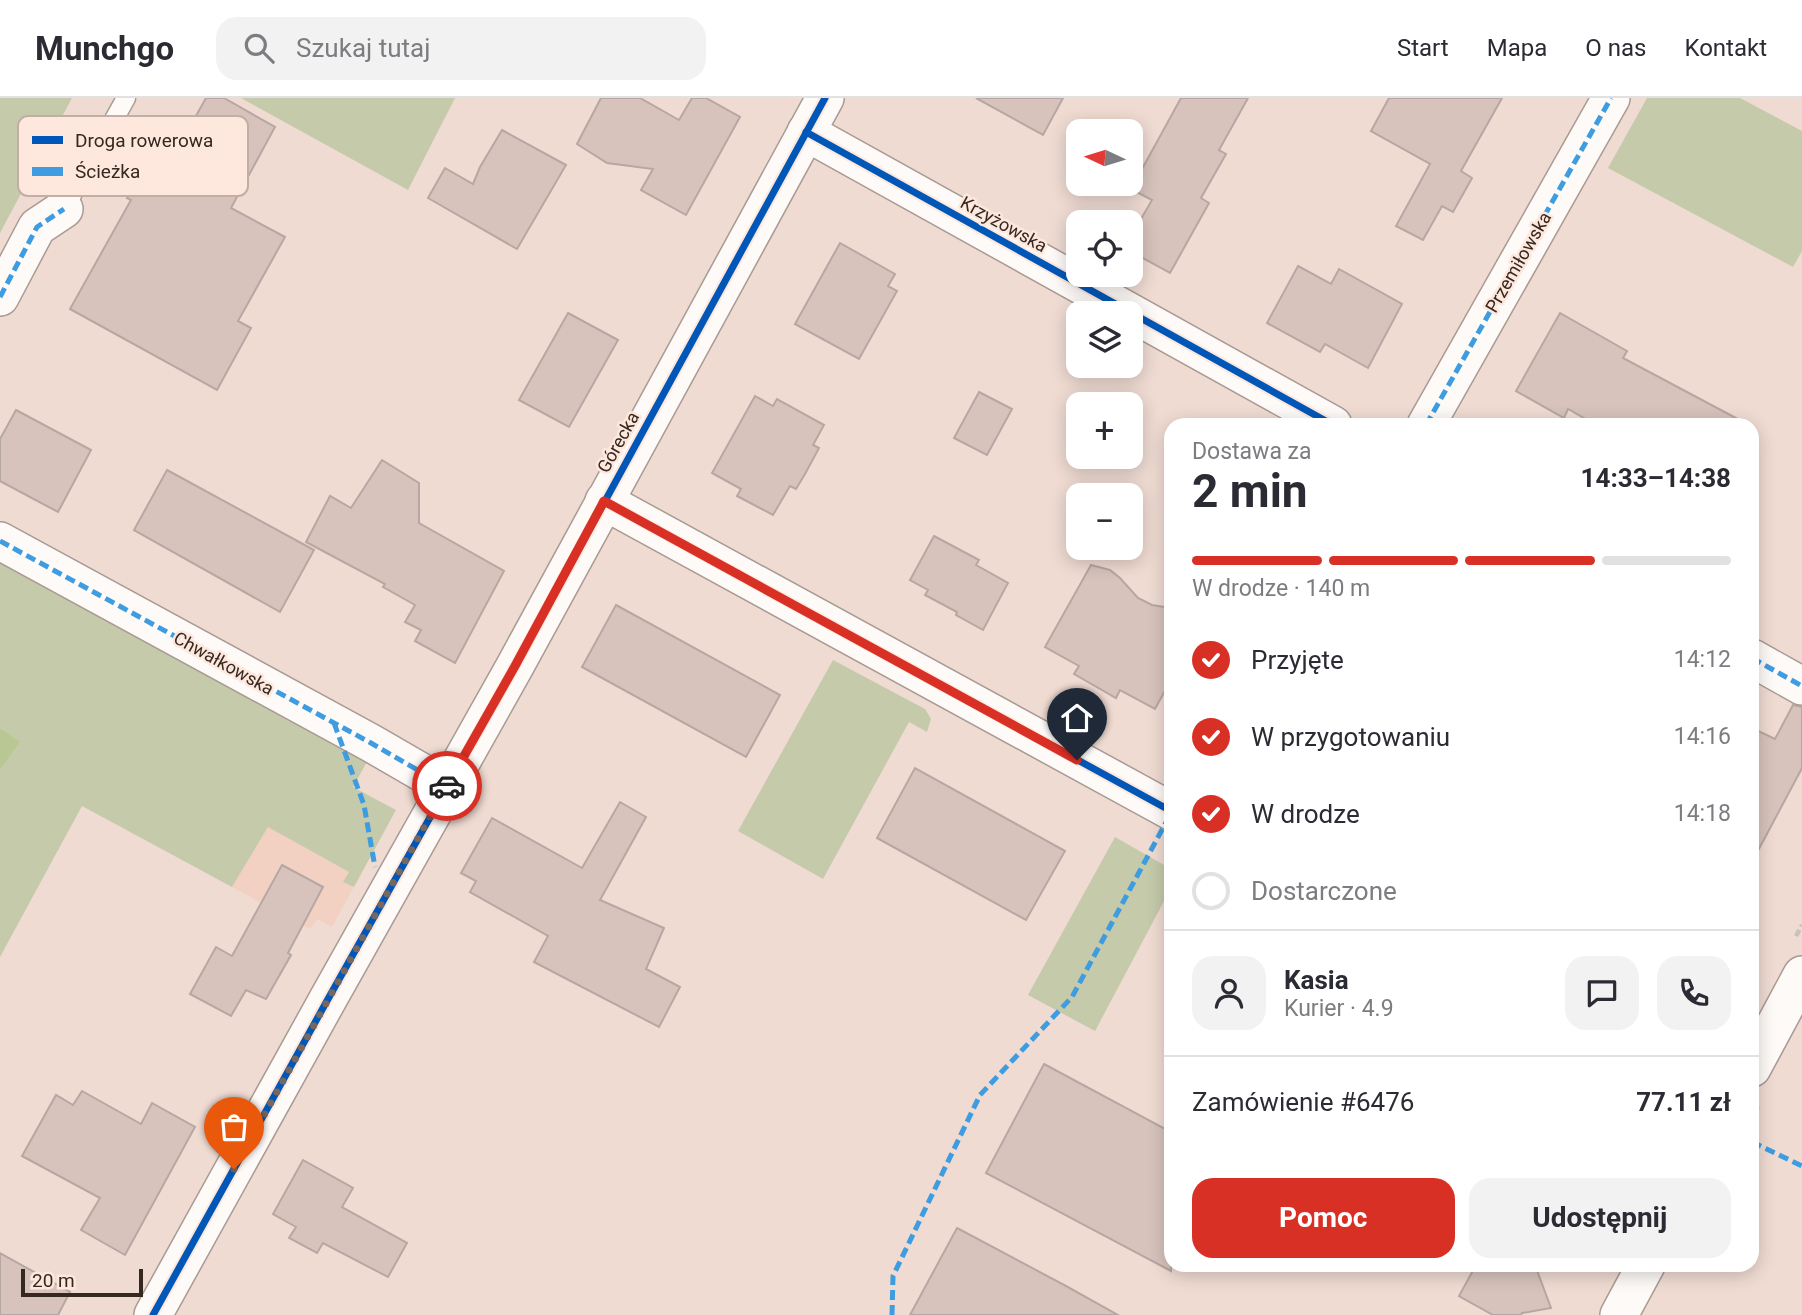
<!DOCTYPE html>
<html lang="pl">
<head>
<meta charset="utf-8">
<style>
	body { margin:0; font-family:Roboto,sans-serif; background:#f2f2f3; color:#2b2b33; height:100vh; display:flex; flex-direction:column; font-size:26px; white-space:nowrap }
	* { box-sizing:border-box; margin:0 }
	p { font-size:23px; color:#7c7c81 }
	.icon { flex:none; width:38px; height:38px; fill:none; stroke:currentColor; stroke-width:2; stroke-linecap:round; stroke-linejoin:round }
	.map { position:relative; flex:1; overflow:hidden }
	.panel { position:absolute; left:1164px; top:320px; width:595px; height:854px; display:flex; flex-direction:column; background:#fff; border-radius:21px; box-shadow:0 4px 18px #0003 }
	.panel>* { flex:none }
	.needle { width:46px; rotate:274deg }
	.fabs { position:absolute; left:1066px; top:21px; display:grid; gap:14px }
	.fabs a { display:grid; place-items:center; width:77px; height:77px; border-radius:14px; background:#fff; box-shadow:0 4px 18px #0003; font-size:35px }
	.scale { position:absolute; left:21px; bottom:18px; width:122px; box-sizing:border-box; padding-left:7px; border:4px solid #352821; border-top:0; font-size:19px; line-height:24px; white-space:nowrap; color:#352821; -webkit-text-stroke:5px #fee8dd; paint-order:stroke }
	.pin { position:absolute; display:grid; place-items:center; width:60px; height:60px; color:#fff; margin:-72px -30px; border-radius:50% 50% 50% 0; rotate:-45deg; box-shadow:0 0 7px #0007 }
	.pin .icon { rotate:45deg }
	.courier { position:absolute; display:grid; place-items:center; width:70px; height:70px; margin:-35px; border:5px solid #d93025; border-radius:50%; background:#fff; color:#222; box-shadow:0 2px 9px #0007 }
	.overview em { font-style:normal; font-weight:700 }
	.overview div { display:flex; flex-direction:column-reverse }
	.overview { display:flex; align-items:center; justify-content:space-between; height:119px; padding:0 28px }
	h1 { font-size:46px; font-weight:700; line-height:52px }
	.bar { display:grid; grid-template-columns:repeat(4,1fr); gap:10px 7px; align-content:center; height:84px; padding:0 28px }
	.bar i { height:9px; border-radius:5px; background:#e1e1e2 }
	.bar .on { background:#d93025 }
	.bar p { grid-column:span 4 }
	.line { display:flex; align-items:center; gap:18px; padding:0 28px; border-top:2px solid #e1e1e2 }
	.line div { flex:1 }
	.round { display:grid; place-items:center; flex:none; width:74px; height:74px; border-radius:21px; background:#f2f2f3 }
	ol { padding:0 28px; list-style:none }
	li { display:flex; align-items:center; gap:21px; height:77px }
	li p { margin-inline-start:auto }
	li .icon { padding:7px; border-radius:50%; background:#d93025; color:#fff; stroke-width:4 }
	li:last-child { color:#7c7c81 }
	li i { width:38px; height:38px; border:4px solid #e1e1e2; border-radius:50% }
	.cta { display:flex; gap:14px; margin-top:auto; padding:14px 28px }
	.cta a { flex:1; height:80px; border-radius:21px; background:#d93025; color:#fff; font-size:28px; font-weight:700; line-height:80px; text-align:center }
	.cta a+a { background:#f2f2f3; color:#2b2b33 }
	header { display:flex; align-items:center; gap:42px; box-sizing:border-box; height:98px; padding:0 35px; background:#fff; border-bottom:2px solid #e1e1e2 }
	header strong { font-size:33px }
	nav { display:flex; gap:38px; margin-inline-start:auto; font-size:24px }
	.search { width:490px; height:63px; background:#f2f2f3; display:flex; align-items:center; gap:18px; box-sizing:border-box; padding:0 24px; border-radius:21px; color:#7c7c81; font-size:26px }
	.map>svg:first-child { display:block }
</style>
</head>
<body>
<header>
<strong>Munchgo</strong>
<div class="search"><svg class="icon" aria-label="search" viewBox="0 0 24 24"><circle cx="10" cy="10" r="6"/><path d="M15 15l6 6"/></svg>Szukaj tutaj</div>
<nav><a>Start</a><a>Mapa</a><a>O nas</a><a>Kontakt</a></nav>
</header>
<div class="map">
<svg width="1802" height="1217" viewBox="0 0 1802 1217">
	<rect width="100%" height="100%" fill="#efdbd2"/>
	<polygon fill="#f2d1c2" points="267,728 349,774 344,784 354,789 332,829 318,821 310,831 232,789"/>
	<g fill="#c5caab">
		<polygon points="0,0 72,0 0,135"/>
		<polygon points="241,0 455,0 408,92"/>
		<polygon points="1647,0 1740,0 1802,33 1802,153 1793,169 1608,70"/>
		<polygon points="0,460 368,662 353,689 396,712 354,789 343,784 349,774 268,729 232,789 82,708 0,859 0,672 19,644 0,630"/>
		<polygon points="833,562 925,611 931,621 927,634 909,624 823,781 738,733"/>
		<polygon points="1115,739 1171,771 1171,790 1095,933 1028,897"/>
	</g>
	<polygon fill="#b9c794" points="0,630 20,644 0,672"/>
	<g fill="#d7c3bc" stroke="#b7a7a2" stroke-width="2">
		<polygon points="206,0 224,0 275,29 231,110 285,139 238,223 251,230 217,292 70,211 131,102 127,100 147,63 165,73"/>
		<polygon points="601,0 640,0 679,22 692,0 706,0 740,19 686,117 641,92 653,71 607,65 577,46"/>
		<polygon points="976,0 1063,0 1043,37"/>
		<polygon points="1181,0 1248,0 1219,52 1226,56 1201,100 1209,105 1170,175 1130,153 1130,140 1152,102 1131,91"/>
		<polygon points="1389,0 1502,0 1461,73 1472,80 1453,114 1442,108 1423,142 1396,128 1430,66 1371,33"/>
		<polygon points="502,32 566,67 517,151 428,100 445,70 473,86 480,69"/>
		<polygon points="840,145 895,176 888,188 897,193 859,261 795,226"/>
		<polygon points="1298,168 1331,186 1339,171 1402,206 1368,270 1325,246 1320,254 1267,225"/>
		<polygon points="568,215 618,242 569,329 519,302"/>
		<polygon points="1560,215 1627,253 1623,260 1749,327 1596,327 1568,311 1564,320 1516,293"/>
		<polygon points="979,294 1012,311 987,357 954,340"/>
		<polygon points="755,298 773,308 777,301 824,327 813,347 819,350 805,376 796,391 790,388 773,417 737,398 741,391 712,375"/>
		<polygon points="16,312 91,352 58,414 0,383 0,341"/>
		<polygon points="382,362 419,385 419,425 504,473 455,565 415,543 421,532 405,524 415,507 383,489 385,486 306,444 330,398 351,410"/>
		<polygon points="167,372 314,452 280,514 134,432"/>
		<polygon points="934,438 979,462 976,467 1008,485 983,532 956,517 957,514 925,497 928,492 910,482"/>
		<polygon points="1091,467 1110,472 1120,480 1138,500 1152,507 1171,510 1171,582 1155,611 1120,592 1116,600 1074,576 1079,568 1045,549"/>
		<polygon points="616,507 780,597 746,659 582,569"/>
		<polygon points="1793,607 1802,609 1802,670 1752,764 1752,630 1775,641"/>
		<polygon points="915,670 1065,753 1026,822 877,740"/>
		<polygon points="620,704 646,719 600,802 664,830 646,871 680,889 659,929 534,864 548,838 470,794 476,783 461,775 492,720 582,770"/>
		<polygon points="282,767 323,789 288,855 291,857 266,901 246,892 231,918 190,896 216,849 232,858"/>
		<polygon points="1044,966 1171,1034 1171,1173 986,1075"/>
		<polygon points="82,993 141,1026 152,1005 195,1029 125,1157 81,1132 100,1100 22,1058 56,997 73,1007"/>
		<polygon points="303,1062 353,1090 342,1109 407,1145 388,1179 323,1145 317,1155 289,1140 296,1129 273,1116"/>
		<polygon points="957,1130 1066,1188 1118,1217 910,1217"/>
		<polygon points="0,1155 70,1194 58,1217 0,1217"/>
		<polygon points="1476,1167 1535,1167 1551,1210 1522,1215 1521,1217 1493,1217 1459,1198"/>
	</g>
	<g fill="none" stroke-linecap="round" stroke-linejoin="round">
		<g stroke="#a99a93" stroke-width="21">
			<polyline id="lane" points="64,111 126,0"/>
		</g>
		<g stroke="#a99a93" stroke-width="40">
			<g id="street">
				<polyline points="806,34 1333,327"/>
				<polyline points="0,199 37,129 64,111"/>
				<polyline points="1426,327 1611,0"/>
				<polyline points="604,403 1171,713"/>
				<polyline points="0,443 371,645 447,689"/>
				<polyline points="1752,560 1802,588"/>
				<polyline points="1752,970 1802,877"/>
				<polyline points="153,1217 328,901 515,568 825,0"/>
				<polyline points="1619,1217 1646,1167"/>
			</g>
		</g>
		<g stroke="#c8c1bd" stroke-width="4.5" stroke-dasharray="7 3.5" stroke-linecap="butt">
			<polyline points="1796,838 1802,827"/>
			<polyline points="1752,1021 1758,1009"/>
		</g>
		<use href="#lane" stroke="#fdfaf8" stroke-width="18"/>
		<use href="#street" stroke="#fdfaf8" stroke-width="37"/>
		<g stroke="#3e9ce0" stroke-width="5" stroke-dasharray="10 5" stroke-linecap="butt">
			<polyline points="0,199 37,129 64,111"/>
			<polyline points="1426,327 1611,0"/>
			<polyline points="0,443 371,645 447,689"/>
			<polyline points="1752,560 1802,588"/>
			<polyline points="334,625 364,707 375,769"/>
			<polyline points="1752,1044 1802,1068"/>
			<polyline points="892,1217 893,1178 980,997 1072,899 1171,715"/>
		</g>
		<g stroke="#fee8dd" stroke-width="11">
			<g id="cycleway">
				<polyline points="806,34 1333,327"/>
				<polyline points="604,403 1171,713"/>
				<polyline points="153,1217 328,901 515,568 825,0"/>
			</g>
		</g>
		<use href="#cycleway" stroke="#0057b8" stroke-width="7"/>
	</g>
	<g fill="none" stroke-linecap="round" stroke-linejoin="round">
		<polyline stroke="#76675f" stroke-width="7" stroke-dasharray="0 12.6" points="234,1071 447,688"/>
		<polyline stroke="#d93025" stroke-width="9" points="447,688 515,568 604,403 1077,662"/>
	</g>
	<g text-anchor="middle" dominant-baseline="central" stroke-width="5" stroke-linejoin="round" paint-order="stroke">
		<g font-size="18" fill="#352821" stroke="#fee8dd">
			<text transform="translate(1004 126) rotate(29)">Krzyżowska</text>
			<text transform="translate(1518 164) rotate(-60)">Przemiłowska</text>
			<text transform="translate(618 344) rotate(-61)">Górecka</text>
			<text transform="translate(224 565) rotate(29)">Chwałkowska</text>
		</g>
	</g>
	<rect x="18" y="18" width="230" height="80" rx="10" fill="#fee8dd" stroke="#c2aea5" stroke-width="2"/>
	<rect x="32" y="38" width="31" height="8" fill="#0057b8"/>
	<rect x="32" y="69" width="31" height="9" fill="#3e9ce0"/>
	<g font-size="19" fill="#352821">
		<text x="75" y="49">Droga rowerowa</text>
		<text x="75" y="80">Ścieżka</text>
	</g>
</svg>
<div class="fabs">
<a><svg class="needle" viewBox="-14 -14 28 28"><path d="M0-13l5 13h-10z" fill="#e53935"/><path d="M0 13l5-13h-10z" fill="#7c7c81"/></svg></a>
<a><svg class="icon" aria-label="locate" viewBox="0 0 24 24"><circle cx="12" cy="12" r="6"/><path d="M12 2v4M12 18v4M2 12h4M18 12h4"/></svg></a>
<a><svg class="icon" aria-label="layers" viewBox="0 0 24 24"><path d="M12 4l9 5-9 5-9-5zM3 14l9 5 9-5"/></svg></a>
<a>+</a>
<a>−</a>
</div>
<div class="scale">20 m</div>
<div class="pin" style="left:234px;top:1071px;background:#ea580c"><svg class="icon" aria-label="bag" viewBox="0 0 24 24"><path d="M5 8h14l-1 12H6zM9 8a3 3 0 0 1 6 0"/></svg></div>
<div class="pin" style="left:1077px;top:662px;background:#1f2937"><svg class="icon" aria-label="home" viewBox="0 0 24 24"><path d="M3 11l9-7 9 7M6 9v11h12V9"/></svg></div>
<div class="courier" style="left:447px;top:688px"><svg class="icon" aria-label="car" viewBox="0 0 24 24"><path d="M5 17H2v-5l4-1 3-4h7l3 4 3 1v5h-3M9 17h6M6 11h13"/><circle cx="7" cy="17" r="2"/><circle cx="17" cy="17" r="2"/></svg></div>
<section class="panel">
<div class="overview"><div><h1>2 min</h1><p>Dostawa za</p></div><em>14:33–14:38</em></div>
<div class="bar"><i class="on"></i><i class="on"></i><i class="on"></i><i></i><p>W drodze · 140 m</p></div>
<ol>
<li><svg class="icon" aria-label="check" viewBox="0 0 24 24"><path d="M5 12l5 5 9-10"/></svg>Przyjęte<p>14:12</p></li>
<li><svg class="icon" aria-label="check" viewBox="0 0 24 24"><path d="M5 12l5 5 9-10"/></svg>W przygotowaniu<p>14:16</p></li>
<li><svg class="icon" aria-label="check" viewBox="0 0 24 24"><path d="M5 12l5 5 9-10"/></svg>W drodze<p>14:18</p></li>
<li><i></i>Dostarczone</li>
</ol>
<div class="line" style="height:126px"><a class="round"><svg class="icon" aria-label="person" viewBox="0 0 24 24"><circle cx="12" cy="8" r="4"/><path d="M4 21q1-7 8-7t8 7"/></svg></a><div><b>Kasia</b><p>Kurier · 4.9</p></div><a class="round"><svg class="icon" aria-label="chat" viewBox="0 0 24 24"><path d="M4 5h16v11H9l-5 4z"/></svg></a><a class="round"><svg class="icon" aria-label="phone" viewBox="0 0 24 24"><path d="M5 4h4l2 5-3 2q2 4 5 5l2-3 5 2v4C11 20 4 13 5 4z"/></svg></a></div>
<div class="line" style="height:91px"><div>Zamówienie #6476</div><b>77.11 zł</b></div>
<div class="cta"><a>Pomoc</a><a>Udostępnij</a></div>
</section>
</div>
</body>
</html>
